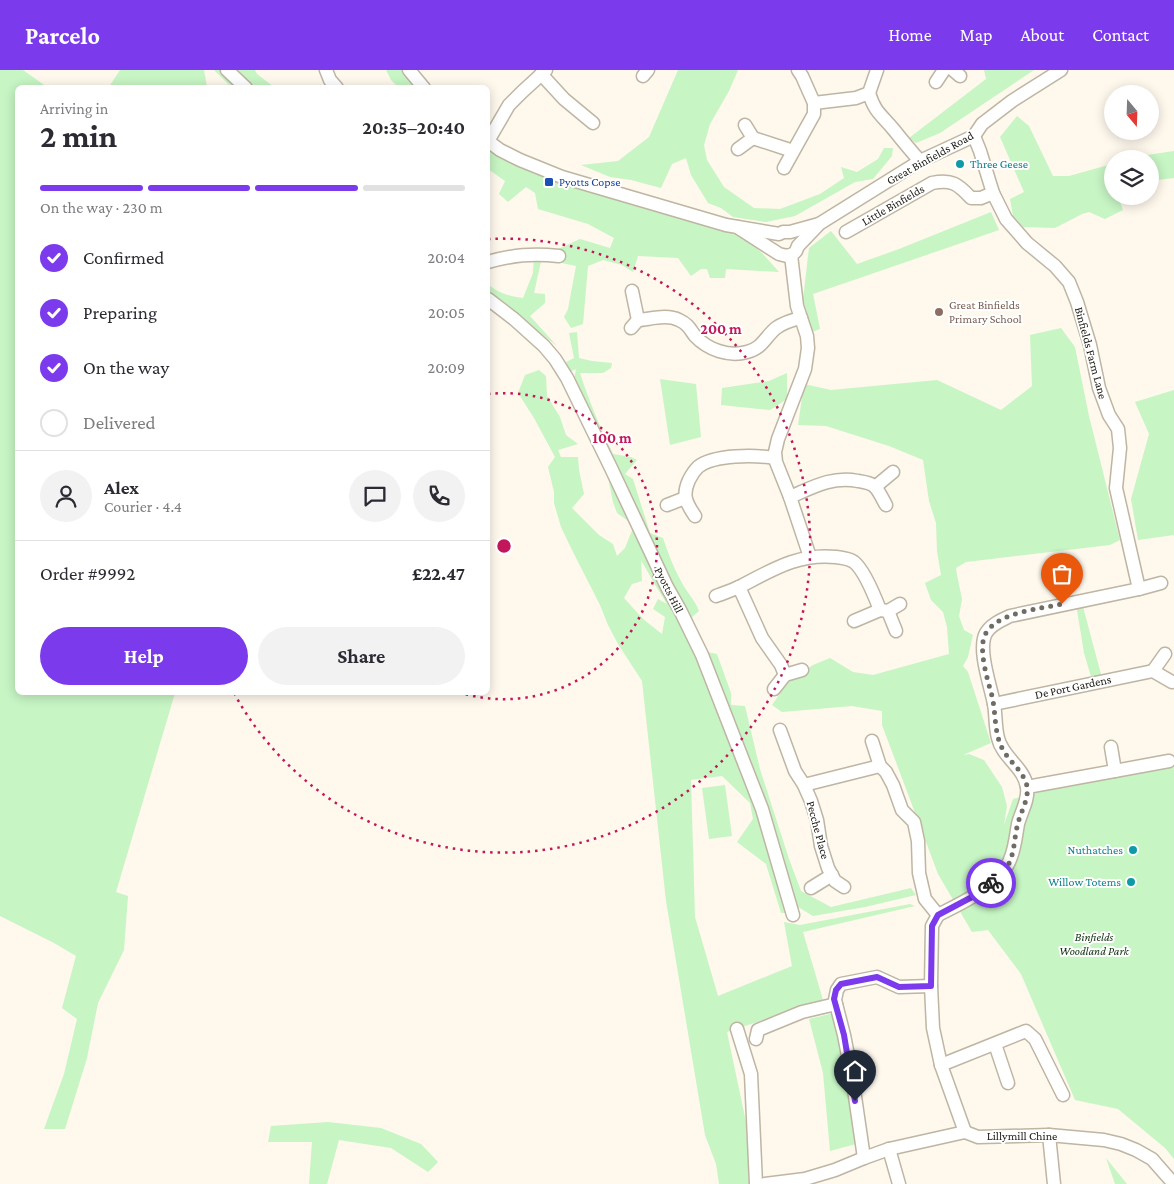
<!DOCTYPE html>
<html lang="en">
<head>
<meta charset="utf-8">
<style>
	body { margin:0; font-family:"Crimson Pro",serif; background:#f2f2f3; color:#2b2b33; height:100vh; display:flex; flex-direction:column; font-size:19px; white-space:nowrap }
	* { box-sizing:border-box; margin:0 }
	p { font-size:16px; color:#7c7c81 }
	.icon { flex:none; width:28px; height:28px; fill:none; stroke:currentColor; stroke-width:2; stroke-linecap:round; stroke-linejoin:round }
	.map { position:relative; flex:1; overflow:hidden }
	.sheet { position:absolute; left:15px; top:15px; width:475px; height:610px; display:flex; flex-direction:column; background:#fff; border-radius:8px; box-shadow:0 2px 12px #0003 }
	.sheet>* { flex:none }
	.needle { width:32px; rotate:161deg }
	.fabs { position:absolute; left:1104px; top:15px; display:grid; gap:10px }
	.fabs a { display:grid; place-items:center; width:55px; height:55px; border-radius:50%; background:#fff; box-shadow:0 2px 12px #0003; font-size:25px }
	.pin { position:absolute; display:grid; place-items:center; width:42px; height:42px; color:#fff; margin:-51px -21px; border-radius:50% 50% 50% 0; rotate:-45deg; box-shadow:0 0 5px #0007 }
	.pin .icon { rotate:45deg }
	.courier { position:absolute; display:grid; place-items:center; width:50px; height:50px; margin:-25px; border:4px solid #7c3aed; border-radius:50%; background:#fff; color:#222; box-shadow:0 1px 6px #0007 }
	.overview em { font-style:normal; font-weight:700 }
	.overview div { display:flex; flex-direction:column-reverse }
	.overview { display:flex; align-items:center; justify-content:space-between; height:85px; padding:0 25px }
	h1 { font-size:32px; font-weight:700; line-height:38px }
	.bar { display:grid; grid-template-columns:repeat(4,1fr); gap:8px 5px; align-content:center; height:60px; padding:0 25px }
	.bar i { height:6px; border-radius:4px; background:#e1e1e2 }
	.bar .current { background:#7c3aed }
	.bar p { grid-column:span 4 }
	.line { display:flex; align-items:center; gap:12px; padding:0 25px; border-top:1px solid #e1e1e2 }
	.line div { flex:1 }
	.round { display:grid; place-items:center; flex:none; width:52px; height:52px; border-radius:26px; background:#f2f2f3 }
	ol { padding:0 25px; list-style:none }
	li { display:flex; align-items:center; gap:15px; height:55px }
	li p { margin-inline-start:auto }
	li .icon { padding:5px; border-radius:50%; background:#7c3aed; color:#fff; stroke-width:4 }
	li:last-child { color:#7c7c81 }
	li i { width:28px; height:28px; border:2px solid #e1e1e2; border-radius:50% }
	.primary-button { display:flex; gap:10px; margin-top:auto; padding:10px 25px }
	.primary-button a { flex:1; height:58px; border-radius:30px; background:#7c3aed; color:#fff; font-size:20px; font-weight:700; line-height:58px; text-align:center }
	.primary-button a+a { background:#f2f2f3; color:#2b2b33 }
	header { display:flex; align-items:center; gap:30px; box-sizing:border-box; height:70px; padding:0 25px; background:#7c3aed; color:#fff }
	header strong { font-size:24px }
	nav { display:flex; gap:28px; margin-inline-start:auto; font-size:18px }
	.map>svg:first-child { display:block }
</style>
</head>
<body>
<header>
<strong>Parcelo</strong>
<nav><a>Home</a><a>Map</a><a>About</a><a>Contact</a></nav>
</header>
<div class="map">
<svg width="1174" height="1114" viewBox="0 0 1174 1114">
	<rect width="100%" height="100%" fill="#fef8ed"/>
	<g fill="#c7f5c4" fill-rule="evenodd">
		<polygon points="0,0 23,0 47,17 18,18 18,622 175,623 116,822 128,826 124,880 98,933 87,988 65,1059 44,1059 64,1004 77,949 62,938 76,886 54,873 0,846"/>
		<polygon points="120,0 204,0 207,17 109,17"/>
		<polygon points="214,0 255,0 257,4 274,17 231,17"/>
		<polygon points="386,0 401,0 414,17 398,17 391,10"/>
		<polygon points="678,0 738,0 729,21 710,54 704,75 707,90 724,117 754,138 780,139 820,124 844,108 841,97 857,102 878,89 884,78 893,78 892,86 873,109 855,112 795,146 766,152 733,147 721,138 708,133 691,105 686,88 672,94 661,118 631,110 610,107 581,95 618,91 649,67"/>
		<polygon points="984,0 1034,0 940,63 916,73 909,68 986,9"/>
		<polygon points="1017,46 1029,56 1053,106 1069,106 1112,94 1112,126 1118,126 1123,140 1105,149 1089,142 1082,144 1055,158 1023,157 1013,146 1010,129 1024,122 1000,67"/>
		<polygon points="488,79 500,87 535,104 639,137 740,164 762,183 779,202 726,199 725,208 710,208 707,199 701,199 691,206 678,188 638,186 633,202 622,195 603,190 588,196 583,254 571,258 564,247 568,239 576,196 552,191 556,180 580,169 610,178 614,168 588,154 538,139 535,123 526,117 508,132 499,124 505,111 488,99"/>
		<polygon points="1174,81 1174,108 1150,111 1150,89 1133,89 1147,85"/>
		<polygon points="991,142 999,160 813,224 820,259 812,262 803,229 809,178 831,161 857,194 899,179"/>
		<path d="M 534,187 L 542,187 L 534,223 L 545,224 L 545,233 L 530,246 L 557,276 L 488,223 L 488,214 C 498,223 509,226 523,228 L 533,203 Z"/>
		<polygon points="1061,258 1075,277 1089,346 1120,470 1110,475 966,492 956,498 957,505 962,529 959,546 964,560 973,565 968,587 963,596 968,602 991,673 963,685 969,684 984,690 1002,717 1007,736 1004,755 1013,729 1046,720 1174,695 1174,1089 1165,1078 1118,1039 1075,1030 1021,904 988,860 972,862 938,804 882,655 882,641 852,636 782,642 772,635 788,612 813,595 830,588 853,602 873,605 949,584 947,557 943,542 931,530 925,513 941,505 937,481 936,453 929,431 923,390 889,376 826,356 798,355 804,314 831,320 937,310 1001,340 1032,316 1030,265"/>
		<path d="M 577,262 L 579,288 L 592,291 L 612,293 L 611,298 L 603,303 L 580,303 C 589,331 600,357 613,384 L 631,387 L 637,390 L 625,404 L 633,409 L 650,463 L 663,468 C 668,483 674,499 682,513 C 687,522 696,532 699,541 L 692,547 L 707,582 L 717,584 L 731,623 L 731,635 L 745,636 L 760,699 L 789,789 L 801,821 L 831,837 L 911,818 L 916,825 L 865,837 L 813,846 L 793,834 L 787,843 L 781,843 L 766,794 L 737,772 L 753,749 L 750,733 L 722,706 L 691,710 L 695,847 L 718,926 L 792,896 L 784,852 L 800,855 L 910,834 L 915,836 L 803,862 L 823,930 L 727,962 L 746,1052 L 749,1114 L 719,1114 L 716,1094 L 705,1065 L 666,831 L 642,611 L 618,574 L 608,555 L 600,535 L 572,480 L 561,457 L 554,433 L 554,422 L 548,397 L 555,387 L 534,348 L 518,323 L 525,305 L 539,300 L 546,306 L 547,326 L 560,347 L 566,365 L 578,374 L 558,380 L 561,387 L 578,387 L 579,400 L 584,424 L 572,438 L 599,465 L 613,474 L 617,486 L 625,478 L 633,458 L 627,450 L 617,443 L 613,432 L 608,407 L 586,362 L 594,359 L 574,309 L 576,299 L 570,302 L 566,292 L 574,288 L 569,263 ZM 641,490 L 654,513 L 667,534 L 658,529 L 653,539 L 665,547 L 662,564 L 643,549 L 624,528 L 632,514 L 642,511 Z"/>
		<polygon points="787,303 787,329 770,340 721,335 722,318 769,311"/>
		<polygon points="660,309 696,314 701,367 670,375"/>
		<polygon points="1174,320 1174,465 1138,470 1131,429 1149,364 1135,332"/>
		<polygon points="1082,533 1102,608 1092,610 1084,583 1076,534"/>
		<polygon points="725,715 732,766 709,769 702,718"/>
		<polygon points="834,943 853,1013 856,1074 830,1081 823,1003 809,949"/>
		<polygon points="328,1052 381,1058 421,1074 438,1092 428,1102 391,1078 339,1070 327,1114 309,1114 312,1072 268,1072 271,1056"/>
		<polygon points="1106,1088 1127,1114 1115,1114"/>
	</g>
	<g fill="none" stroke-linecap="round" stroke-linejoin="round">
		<g stroke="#beb5a3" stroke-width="15">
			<g id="minor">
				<polyline points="227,0 246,18"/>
				<polyline points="326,0 330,10 337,18"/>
				<polyline points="409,0 424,18"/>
				<polyline points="953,0 960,6"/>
				<polyline points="541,4 564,29 593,53"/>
				<polyline points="643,6 648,0"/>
				<polyline points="936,12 944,0"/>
				<path d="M 869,23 C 875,43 882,45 894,60 C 902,70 911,81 920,91"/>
				<polyline points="814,33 856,28 869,23 877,0"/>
				<polyline points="974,66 980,81 993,123 1006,149 1027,173 1055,196 1069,212 1077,232 1090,275 1099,318 1109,345 1118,359 1120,378 1116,418 1139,519"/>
				<polyline points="753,68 793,81"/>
				<polyline points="488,71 500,80 520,90 562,107 726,155 779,164 783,162 790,162 819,154"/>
				<polyline points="488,71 509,35 522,22 546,0"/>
				<polyline points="738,79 753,68 745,55"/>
				<polyline points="784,98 814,44 814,33 802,6 798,0"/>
				<polyline points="737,157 779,184 787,186 793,184 796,181 798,176 819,154 920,91 974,66 982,54 1012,31 1061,0"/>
				<path d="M 846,162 L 932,113 C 952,109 958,114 971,128 L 981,128 L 993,123"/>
				<polyline points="791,185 797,236 807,266 808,278 805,299 778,369 775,382 776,392 790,427 810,487"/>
				<path d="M 488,192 C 513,185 532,183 559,186"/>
				<polyline points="632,221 638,250"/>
				<polyline points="488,229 514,249 544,276 555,289 567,308 611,398 667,517 680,540 702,585 762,739 793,845"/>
				<path d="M 631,258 L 638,250 C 651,249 667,244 679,250 C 688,254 690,259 695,266 C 708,280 729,287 747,282 C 763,278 765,267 776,258 C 783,253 792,250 801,248"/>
				<polyline points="875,417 893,402"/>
				<path d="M 790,427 C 813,417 832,406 858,411 C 864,412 872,413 876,418 C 880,423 883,430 886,435"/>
				<polyline points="667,435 685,428"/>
				<path d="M 695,446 C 686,433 682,425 689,410 C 691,406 695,400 698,397 C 714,384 756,385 775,388"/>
				<polyline points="739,517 762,568 781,595 785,605"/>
				<path d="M 716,526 C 724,523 733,520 741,516 C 772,500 798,483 836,487 C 842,488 848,488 854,492 C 864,500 875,527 880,540"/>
				<polyline points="888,541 896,561"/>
				<polyline points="854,551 880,540 888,541 900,534"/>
				<polyline points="1165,584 1153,601 1172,612"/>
				<polyline points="774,619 785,605 802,600"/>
				<polyline points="994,634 1153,601"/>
				<polyline points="780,660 795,701 804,715 811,731 817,750 821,776 828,798 835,811 844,817"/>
				<polyline points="872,671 880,696 886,702 893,715 902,740 914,752 918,771 919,803 925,829 938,845"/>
				<polyline points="1111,677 1115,701"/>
				<polyline points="804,715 880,696"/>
				<polyline points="1027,717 1169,691"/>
				<polyline points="811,818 832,805"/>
				<path d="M 938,845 C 962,833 1002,815 1011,787 C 1015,777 1016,765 1018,754 C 1021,742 1029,730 1027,717 C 1024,697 1002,687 998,668 C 995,657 996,645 994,634 C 991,617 977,579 986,563 C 991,554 1002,550 1010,546 L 1139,519 L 1161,513"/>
				<polyline points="938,845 932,856 931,916 933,958 941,995 965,1062"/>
				<polyline points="737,959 751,1004 756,1114"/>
				<polyline points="756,969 758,960 802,942 836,934"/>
				<polyline points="995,974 1008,1013"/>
				<polyline points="941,995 1026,961 1035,969 1063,1025"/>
				<polyline points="1049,1065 1054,1114"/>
				<polyline points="889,1079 899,1114"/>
				<polyline points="864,1088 852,1006 844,965 835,930 837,920 841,914 877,907 899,917 931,916"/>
				<polyline points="765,1114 805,1109 835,1100 864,1088 889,1079 965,1062 978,1067 1049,1065 1104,1070 1121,1074 1136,1080 1152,1089 1174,1114"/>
			</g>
		</g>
		<use href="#minor" stroke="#fff" stroke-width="12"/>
	</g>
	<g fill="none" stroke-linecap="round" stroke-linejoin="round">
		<path stroke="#706c63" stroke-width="5" stroke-dasharray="0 9" d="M 991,813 C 996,808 1003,803 1007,797 C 1015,784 1014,767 1018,753 C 1021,741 1029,729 1027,716 C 1023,700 1009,692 1002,678 C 994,662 996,643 992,626 C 988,611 977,577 986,563 C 999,542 1040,539 1062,534"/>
		<polyline stroke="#7c3aed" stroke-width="6" points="855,1031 844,965 834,929 836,920 841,914 877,907 899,917 931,916 932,856 938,845 972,827 991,813"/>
	</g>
	<g fill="none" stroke="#c2185b" stroke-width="2.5" stroke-dasharray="2.5 5">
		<path d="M488 324A153 153 0 1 1 461 623"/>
		<path d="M488 169A307 307 0 1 1 235 625"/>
	</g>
	<g fill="#0f9aa8" stroke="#fff" stroke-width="2">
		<circle cx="960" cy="94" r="5"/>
		<circle cx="1133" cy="780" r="5"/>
		<circle cx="1131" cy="812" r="5"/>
	</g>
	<rect fill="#1a4fb4" stroke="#fff" stroke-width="2" x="544" y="107" width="10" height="10" rx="2.5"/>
	<circle fill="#8d6e63" stroke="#fff" stroke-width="2" cx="939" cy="242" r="5"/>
	<g text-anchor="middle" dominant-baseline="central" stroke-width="4" stroke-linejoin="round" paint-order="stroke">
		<g font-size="12" fill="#232019" stroke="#fff">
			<text transform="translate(930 88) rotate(-29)">Great Binfields Road</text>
			<text transform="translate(893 135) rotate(-30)">Little Binfields</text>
			<text transform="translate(1091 283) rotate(75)">Binfields Farm Lane</text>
			<text transform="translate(669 520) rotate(63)">Pyotts Hill</text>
			<text transform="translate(1073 617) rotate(-12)">De Port Gardens</text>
			<text transform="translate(818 760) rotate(75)">Pecche Place</text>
			<text x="1022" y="1066">Lillymill Chine</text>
		</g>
		<g font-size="12" fill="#0d838f" stroke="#fff" text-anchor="end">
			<text x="970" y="94" text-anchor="start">Three Geese</text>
			<text x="1123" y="780">Nuthatches</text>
			<text x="1121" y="812">Willow Totems</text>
		</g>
		<g font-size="12" fill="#164399" stroke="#fff" text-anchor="start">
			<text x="559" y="112">Pyotts Copse</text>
		</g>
		<g font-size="12" fill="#785e54" stroke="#fff" text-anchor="start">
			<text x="949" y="235">Great Binfields<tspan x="949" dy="14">Primary School</tspan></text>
		</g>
		<g font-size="12" font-style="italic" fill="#0e320e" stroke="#fff">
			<text x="1094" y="867">Binfields<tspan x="1094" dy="14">Woodland Park</tspan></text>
		</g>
	</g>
	<circle cx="504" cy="476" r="8" fill="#c2185b" stroke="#fff" stroke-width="2.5"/>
	<g font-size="15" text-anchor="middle" font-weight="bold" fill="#c2185b" stroke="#fff" stroke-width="4" stroke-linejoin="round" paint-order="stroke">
		<text x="721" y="264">200 m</text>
		<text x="612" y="373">100 m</text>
	</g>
</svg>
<div class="fabs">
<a><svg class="needle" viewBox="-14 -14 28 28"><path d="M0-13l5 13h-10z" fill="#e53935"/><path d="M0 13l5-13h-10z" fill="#7c7c81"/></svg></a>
<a><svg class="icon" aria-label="layers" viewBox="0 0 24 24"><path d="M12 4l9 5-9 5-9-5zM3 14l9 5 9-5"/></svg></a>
</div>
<div class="pin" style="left:1062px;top:534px;background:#ea580c"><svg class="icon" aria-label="bag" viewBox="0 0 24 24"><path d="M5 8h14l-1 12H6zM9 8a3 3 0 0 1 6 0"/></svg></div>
<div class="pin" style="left:855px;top:1031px;background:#1f2937"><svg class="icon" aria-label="home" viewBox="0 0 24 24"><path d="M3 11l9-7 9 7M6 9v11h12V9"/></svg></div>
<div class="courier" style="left:991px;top:813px"><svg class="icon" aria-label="bike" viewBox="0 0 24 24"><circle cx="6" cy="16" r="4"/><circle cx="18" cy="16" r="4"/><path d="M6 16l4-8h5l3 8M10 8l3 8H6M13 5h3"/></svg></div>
<section class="sheet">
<div class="overview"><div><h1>2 min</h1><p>Arriving in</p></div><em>20:35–20:40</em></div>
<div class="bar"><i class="current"></i><i class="current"></i><i class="current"></i><i></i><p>On the way · 230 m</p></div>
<ol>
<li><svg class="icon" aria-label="check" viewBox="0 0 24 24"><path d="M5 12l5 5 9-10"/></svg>Confirmed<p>20:04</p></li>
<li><svg class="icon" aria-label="check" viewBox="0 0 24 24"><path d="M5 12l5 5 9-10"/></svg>Preparing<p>20:05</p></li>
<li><svg class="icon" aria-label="check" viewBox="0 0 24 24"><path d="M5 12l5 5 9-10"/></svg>On the way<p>20:09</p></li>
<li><i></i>Delivered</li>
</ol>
<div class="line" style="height:90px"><a class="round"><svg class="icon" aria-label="person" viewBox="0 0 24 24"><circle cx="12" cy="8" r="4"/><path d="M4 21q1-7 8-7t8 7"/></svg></a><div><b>Alex</b><p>Courier · 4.4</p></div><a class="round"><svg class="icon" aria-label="chat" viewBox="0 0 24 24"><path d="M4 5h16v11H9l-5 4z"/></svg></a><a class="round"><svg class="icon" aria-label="phone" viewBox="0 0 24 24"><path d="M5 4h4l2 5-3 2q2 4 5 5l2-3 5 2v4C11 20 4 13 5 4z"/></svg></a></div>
<div class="line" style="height:65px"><div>Order #9992</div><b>£22.47</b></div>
<div class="primary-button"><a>Help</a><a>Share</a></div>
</section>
</div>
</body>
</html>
